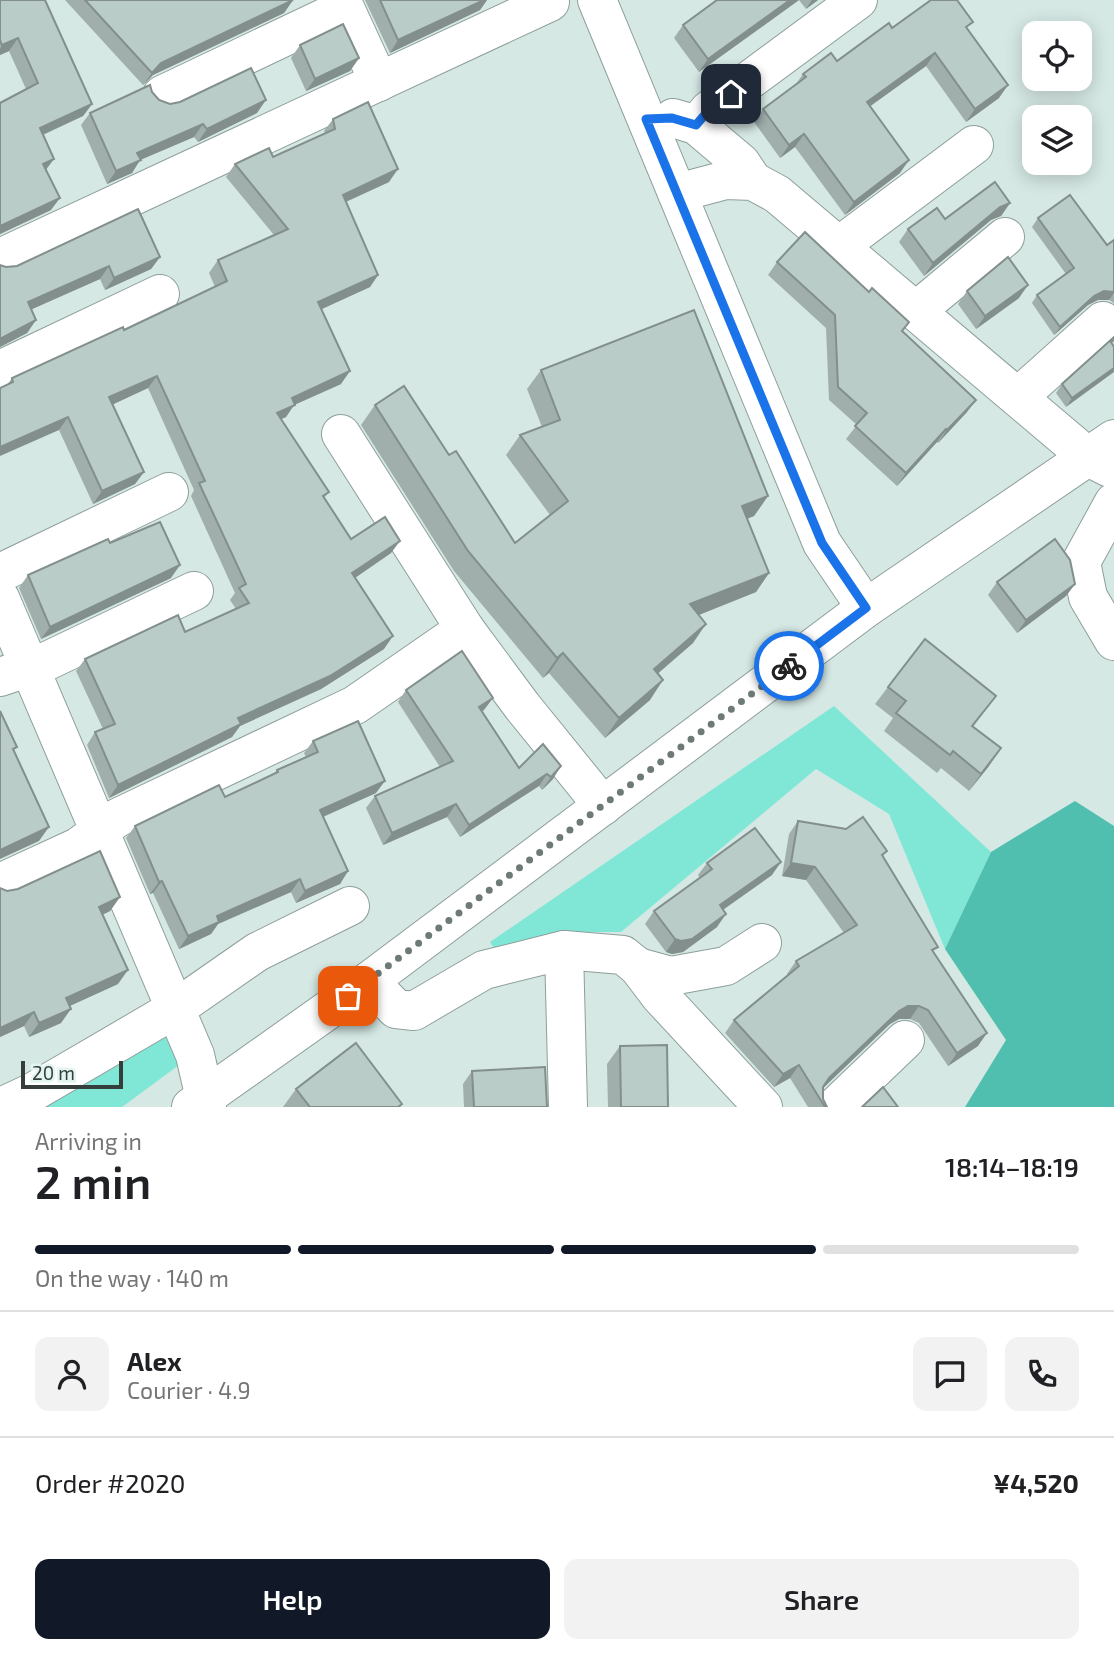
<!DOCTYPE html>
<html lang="en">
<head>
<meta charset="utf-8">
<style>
	body { margin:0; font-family:"Exo 2",sans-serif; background:#f2f2f2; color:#202124; height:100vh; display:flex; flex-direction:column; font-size:26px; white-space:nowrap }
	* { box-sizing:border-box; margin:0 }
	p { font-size:23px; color:#757577 }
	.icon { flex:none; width:38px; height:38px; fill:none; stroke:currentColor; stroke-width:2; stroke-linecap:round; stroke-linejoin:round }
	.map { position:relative; height:1107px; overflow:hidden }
	.drawer { display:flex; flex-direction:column; background:#fff; flex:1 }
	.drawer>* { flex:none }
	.tools { position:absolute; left:1022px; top:21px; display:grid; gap:14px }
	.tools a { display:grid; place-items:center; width:70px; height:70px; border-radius:14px; background:#fff; box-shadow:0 4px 18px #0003; font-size:35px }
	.scale { position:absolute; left:21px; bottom:18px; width:102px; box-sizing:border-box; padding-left:7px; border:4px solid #363e3c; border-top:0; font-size:19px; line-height:24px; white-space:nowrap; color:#363e3c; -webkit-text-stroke:5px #e2f5f1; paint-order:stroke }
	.pin { position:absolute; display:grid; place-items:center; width:60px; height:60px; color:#fff; margin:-30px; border-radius:14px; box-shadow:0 4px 10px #0006 }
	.courier { position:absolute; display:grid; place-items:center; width:70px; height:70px; margin:-35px; border:5px solid #1a73e8; border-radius:50%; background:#fff; color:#222; box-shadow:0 2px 9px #0007 }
	.head em { font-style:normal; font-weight:600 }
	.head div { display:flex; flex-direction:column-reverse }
	.head { display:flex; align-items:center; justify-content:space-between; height:119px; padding:0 35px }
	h1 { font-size:46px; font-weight:600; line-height:52px }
	.bar { display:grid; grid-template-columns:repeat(4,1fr); gap:10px 7px; align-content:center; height:84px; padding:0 35px }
	.bar i { height:9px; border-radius:5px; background:#e0e0e0 }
	.bar .active { background:#111827 }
	.bar p { grid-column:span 4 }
	.line { display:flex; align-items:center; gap:18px; padding:0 35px; border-top:2px solid #e0e0e0 }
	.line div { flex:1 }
	.round { display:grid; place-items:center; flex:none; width:74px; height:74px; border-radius:14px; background:#f2f2f2 }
	.button { display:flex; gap:14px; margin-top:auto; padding:14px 35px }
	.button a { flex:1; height:80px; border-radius:14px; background:#111827; color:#fff; font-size:28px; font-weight:600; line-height:80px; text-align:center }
	.button a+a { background:#f2f2f2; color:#202124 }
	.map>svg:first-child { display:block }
</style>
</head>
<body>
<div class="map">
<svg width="1114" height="1107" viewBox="0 0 1114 1107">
	<rect width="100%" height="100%" fill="#d5e8e4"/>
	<g fill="#80e7d6">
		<polygon points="834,706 991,852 945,949 889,814 816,769 621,932 568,932 497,953 490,942"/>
		<polygon points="163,1032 179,1065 122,1107 33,1107"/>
	</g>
	<polygon fill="#51bfaf" points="1075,801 1114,826 1114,1107 965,1107 1006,1040 945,949 991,852"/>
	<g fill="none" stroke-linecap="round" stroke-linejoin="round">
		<g stroke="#8d9f9b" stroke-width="40">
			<g id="minor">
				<polyline points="597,0 822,543 866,608"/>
				<polyline points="162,95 345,8 379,82"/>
				<polyline points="673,118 696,125 741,163 753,181"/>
				<polyline points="696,125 709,110 858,0"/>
				<polyline points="677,193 726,180 753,181 777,194 1088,457 1110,468"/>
				<polyline points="839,246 974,145"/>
				<polyline points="0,258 550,2"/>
				<polyline points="916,311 1005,237"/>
				<polyline points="0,370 160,294"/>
				<polyline points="1018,397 1103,321"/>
				<polyline points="341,434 465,629 522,706 603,806"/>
				<polyline points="1114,502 1081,562 1088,597 1114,641"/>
				<polyline points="0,573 169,492"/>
				<polyline points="0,598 195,1055 207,1107"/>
				<polyline points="0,677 47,661 194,591"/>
				<polyline points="0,883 78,847 117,818 355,705 465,629"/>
				<polyline points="564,950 568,1107"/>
				<polyline points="638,967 671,976 726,966 762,943"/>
				<polyline points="369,981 396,1009 414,1011 484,970 564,950 623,955 638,967 660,996 763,1107"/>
				<polyline points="1,1107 33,1092 175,1009 257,952 350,906"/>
				<polyline points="191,1107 369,981 866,608 1114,439"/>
				<polyline points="835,1107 905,1040"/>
			</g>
		</g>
		<use href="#minor" stroke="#fff" stroke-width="38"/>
	</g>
	<g fill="#a0afac">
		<polygon points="0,0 92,104 83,116 43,135 51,210 0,234 0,103 26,89 9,51 0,55"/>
		<polygon points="65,0 293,0 284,13 153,75 143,85"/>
		<polygon points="365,0 487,0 480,10 390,53"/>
		<polygon points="717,0 799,0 699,72 674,38 683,25"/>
		<polygon points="799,0 818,0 806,9"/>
		<polygon points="892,28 968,29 999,98 966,122 926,66 870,106 900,173 845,215 795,147 780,158 754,122 763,109 796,84 803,74 837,61"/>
		<polygon points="300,45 359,58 350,71 306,91 291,58"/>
		<polygon points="152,92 159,100 170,104 257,113 198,142 194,137 140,160 132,173 107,184 81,125 90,113"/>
		<polygon points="333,119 389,182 346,202 378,275 370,287 321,309 341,384 294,405 286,417 281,419 329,492 324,498 351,539 391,553 355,578 384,649 321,689 240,726 232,737 109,798 87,745 95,732 103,729 76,671 85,659 185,632 236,609 230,600 235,593 191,496 194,490 148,388 113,404 144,472 135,484 93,504 59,430 7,385 12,378 124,330 215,287 209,273 218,260 274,235 226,177 235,164 273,157 325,133 324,131"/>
		<polygon points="1010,203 1001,216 991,220 924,276 899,242 908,229"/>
		<polygon points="1038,218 1107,245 1114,240 1114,303 1109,300 1098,300 1088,305 1054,335 1032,303 1037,295 1066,274 1032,227"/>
		<polygon points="160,257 151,269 105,290 100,279 31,309 36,320 27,333 0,347 0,265 6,267"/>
		<polygon points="777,262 903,332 967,412 938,443 937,442 897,486 846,439 857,425 829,400 826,328 768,275"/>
		<polygon points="967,291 1019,298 976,329 958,304"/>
		<polygon points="1113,345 1066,407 1056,393 1062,384"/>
		<polygon points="541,370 768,496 754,516 747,519 769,573 756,592 699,615 693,643 657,674 650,700 605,738 549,673 543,678 454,571 361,425 375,405 449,455 515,543 550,515 506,455 520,435 542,427 527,389"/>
		<polygon points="110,543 171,578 41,639 19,588 28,575"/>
		<polygon points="997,582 1075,584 1066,596 1017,633 988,595"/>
		<polygon points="888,687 996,696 973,727 989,766 969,791 941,768 937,773 884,731 893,718 875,704"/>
		<polygon points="406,690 484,710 482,711 519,768 543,744 553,779 542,790 539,786 460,837 447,817 383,845 366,808 375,796 440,767 398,702"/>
		<polygon points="313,741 376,793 323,817 348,871 340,884 296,903 291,892 218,924 211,934 179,949 153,893 150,894 126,838 135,826 225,797 274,774 277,770 306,757 304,753"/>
		<polygon points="798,821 887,851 883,856 934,953 978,1046 948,1066 919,1023 910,1019 899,1019 890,1024 823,1088 823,1099 827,1107 808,1107 790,1078 774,1087 725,1033 734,1020 788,975 787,974 796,961 844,933 806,880 782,876 789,834"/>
		<polygon points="707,863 772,875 723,910 717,927 683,952 672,954 666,952 645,924 654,911 700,878 698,875"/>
		<polygon points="0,888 7,891 120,897 110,911 102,915 118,984 70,1006 61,1023 29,1037 24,1026 0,1037"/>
		<polygon points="620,1046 668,1107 608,1107 607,1064"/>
		<polygon points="472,1071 547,1107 464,1107 463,1084"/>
		<polygon points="296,1089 402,1104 400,1107 283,1107"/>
	</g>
	<g fill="#828f8c">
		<polygon points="293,0 284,13 153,75 143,85 152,73 161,63"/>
		<polygon points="484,0 487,0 480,10 390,53 398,40"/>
		<polygon points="790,0 799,0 699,72 708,59"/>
		<polygon points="812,0 818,0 806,9"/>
		<polygon points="18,38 9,51 0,55 0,49 2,45"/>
		<polygon points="935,53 926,66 858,115 867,102"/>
		<polygon points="359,58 350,71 306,91 315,79"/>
		<polygon points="1008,85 999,98 966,122 975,109"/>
		<polygon points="266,100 257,113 198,142 207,129"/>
		<polygon points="92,104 83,116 31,140 40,128"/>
		<polygon points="203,124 194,137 140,160 132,173 107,184 116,171 137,153"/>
		<polygon points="804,134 795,147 780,158 789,145"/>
		<polygon points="54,159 45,171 43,164"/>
		<polygon points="909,160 900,173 845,215 854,202"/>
		<polygon points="398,169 389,182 334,207 343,195"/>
		<polygon points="60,198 51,210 0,234 0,226"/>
		<polygon points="1010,203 1001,216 991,220 924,276 933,263 1000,207"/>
		<polygon points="160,257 151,269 105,290 114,278"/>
		<polygon points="109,266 100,279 19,315 28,302"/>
		<polygon points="378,275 370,287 309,315 318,302"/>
		<polygon points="1028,285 1019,298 976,329 985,316"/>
		<polygon points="1104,291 1114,292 1114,293 1109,300 1098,300 1088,305 1054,335 1060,327 1094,296"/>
		<polygon points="36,320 27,333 0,347 0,339"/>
		<polygon points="1114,368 1114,372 1066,407 1072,398"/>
		<polygon points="350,371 341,384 294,405 286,417 268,425 277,413 292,398"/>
		<polygon points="157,376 148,388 101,410 109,397"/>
		<polygon points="976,400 967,412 938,443 947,430"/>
		<polygon points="68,417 59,430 0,456 0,447"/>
		<polygon points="946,429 937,442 897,486 906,473"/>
		<polygon points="144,472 135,484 93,504 102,491"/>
		<polygon points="768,496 754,516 728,526 742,506"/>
		<polygon points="400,541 391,553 343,586 352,573"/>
		<polygon points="180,565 171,578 41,639 50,627"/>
		<polygon points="769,573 756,592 676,624 690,604"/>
		<polygon points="1075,584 1066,596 1017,633 1026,620"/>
		<polygon points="706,624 693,643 640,689 654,669"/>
		<polygon points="393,636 384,649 321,689 240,726 232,737 109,798 118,785 238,718"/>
		<polygon points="563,653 549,673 543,678 557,658"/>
		<polygon points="663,680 650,700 605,738 619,718"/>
		<polygon points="493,698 484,710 470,719 479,707"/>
		<polygon points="1001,748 989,766 969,791 981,774"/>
		<polygon points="561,766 553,779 542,790 551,777"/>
		<polygon points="547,774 539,786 460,837 469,825"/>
		<polygon points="385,781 376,793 311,822 320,810"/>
		<polygon points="456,804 447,817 383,845 392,833"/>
		<polygon points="49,827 39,841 0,859 0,850"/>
		<polygon points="781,862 772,875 711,918 720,905"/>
		<polygon points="791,863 815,867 806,880 782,876"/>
		<polygon points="348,871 340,884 296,903 305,891"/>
		<polygon points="300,879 291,892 218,924 211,934 179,949 188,936 217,916"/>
		<polygon points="162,881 153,893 150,894 159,882"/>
		<polygon points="120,897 110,911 89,921 99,907"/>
		<polygon points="726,914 717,927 683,952 672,954 666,952 675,939"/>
		<polygon points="128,970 118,984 56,1012 66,998"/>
		<polygon points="908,1006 919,1006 910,1019 899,1019 890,1024 820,1091 829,1078 899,1011"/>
		<polygon points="71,1009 61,1023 29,1037 39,1023"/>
		<polygon points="34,1012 24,1026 0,1037 0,1028"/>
		<polygon points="987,1033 978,1046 948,1066 957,1053"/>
		<polygon points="799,1065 790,1078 774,1087 783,1074"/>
	</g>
	<g fill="#baccc8" stroke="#828f8c" stroke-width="2">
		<polygon points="0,0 45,0 92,104 40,128 54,159 43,164 60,198 0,226 0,103 38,83 18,38 2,45 0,40"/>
		<polygon points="85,0 293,0 161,63 152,73"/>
		<polygon points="380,0 484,0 398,40"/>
		<polygon points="717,0 790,0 708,59 683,25"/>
		<polygon points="931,0 957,0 973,22 966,27 1008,85 975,109 935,53 867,102 909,160 854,202 804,134 789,145 763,109 806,77 803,74 831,53 837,61 889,23 892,28"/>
		<polygon points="343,24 359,58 315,79 300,45"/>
		<polygon points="251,68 266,100 207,129 203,124 137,153 141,160 116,171 90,113 150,85 152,92 159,100 170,104 180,102"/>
		<polygon points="368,102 398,169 343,195 378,275 318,302 350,371 292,398 295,405 277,413 329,492 323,496 351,539 385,517 400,541 352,573 393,636 330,676 238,718 241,724 118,785 95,732 115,724 85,659 178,615 185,632 249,603 239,588 246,584 199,483 205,481 157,376 109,397 144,472 102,491 68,417 0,447 0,388 13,382 12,378 123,327 124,330 227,281 218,260 288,229 235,164 269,148 273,157 335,129 333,119"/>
		<polygon points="995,182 1010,203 1000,207 933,263 908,229 937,208 945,219"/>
		<polygon points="1070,195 1107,245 1114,240 1114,292 1104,291 1094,296 1060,327 1037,295 1074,268 1038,218"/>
		<polygon points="138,209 160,257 114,278 109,266 28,302 36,320 0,339 0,265 6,267 17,266"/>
		<polygon points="805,232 869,292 872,288 909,322 902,331 976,400 947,430 946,429 906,473 855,426 867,413 838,387 835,315 777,262"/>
		<polygon points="1008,257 1028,285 985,316 967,291"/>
		<polygon points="694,310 768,496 742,506 769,573 690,604 706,624 654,669 663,680 619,718 563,653 557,658 468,551 375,405 404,386 449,455 456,451 515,543 568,501 520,435 560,420 541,370"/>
		<polygon points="1114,337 1114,340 1111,342 1114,347 1114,368 1072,398 1062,384"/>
		<polygon points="160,522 180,565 50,627 28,575 108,539 110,543"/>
		<polygon points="1055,539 1070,560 1075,584 1026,620 997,582"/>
		<polygon points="925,639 996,696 972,726 1001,748 981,774 953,751 950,755 896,713 906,701 888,687"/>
		<polygon points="462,651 493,698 479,707 519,768 543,744 561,766 551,777 547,774 469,825 456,804 392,833 375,796 453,761 406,690"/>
		<polygon points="0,711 17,747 13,749 49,827 0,850"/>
		<polygon points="358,721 385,781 320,810 348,871 305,891 300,879 217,916 219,922 188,936 162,881 159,882 135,826 219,785 225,797 278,772 277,770 318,752 313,741"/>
		<polygon points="863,817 887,851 882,855 938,947 932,950 987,1033 957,1053 928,1010 919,1006 908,1006 899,1011 829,1078 823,1087 823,1099 827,1107 825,1107 799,1065 783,1074 734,1020 799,966 796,961 857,925 815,867 791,863 798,821 846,829"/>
		<polygon points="755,828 781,862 720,905 726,914 692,939 681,941 675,939 654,911 712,869 707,863"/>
		<polygon points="100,851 120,897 99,907 128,970 66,998 71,1009 39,1023 34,1012 0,1028 0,888 7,891 18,889"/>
		<polygon points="356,1043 402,1104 398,1107 310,1107 296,1089"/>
		<polygon points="667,1045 668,1107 621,1107 620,1046"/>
		<polygon points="545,1067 547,1107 474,1107 472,1071"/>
		<polygon points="883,1087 898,1107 862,1107"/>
	</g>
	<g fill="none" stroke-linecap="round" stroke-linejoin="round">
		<polyline stroke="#6e7a77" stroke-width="7" stroke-dasharray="0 12.6" points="348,996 789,666"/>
		<polyline stroke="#1a73e8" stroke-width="9" points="731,94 709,110 696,125 672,118 646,119 822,543 866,608 789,666"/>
	</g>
</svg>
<div class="tools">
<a><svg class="icon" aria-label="locate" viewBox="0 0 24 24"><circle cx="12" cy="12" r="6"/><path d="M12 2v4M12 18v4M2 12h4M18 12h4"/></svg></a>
<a><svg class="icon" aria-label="layers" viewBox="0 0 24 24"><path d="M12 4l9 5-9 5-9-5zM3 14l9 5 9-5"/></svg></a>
</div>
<div class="scale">20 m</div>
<div class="pin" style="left:348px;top:996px;background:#ea580c"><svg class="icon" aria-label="bag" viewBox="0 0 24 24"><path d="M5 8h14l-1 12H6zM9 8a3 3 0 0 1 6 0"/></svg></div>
<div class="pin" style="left:731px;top:94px;background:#1f2937"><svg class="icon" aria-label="home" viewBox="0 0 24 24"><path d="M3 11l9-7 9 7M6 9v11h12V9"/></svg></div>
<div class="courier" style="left:789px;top:666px"><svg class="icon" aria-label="bike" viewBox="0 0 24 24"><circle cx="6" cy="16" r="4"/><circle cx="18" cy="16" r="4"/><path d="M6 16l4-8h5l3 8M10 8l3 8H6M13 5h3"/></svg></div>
</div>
<section class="drawer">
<div class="head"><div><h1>2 min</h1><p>Arriving in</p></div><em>18:14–18:19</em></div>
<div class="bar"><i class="active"></i><i class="active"></i><i class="active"></i><i></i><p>On the way · 140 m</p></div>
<div class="line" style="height:126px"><a class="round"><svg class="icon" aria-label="person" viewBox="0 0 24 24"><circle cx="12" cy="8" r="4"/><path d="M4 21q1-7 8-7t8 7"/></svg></a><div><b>Alex</b><p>Courier · 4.9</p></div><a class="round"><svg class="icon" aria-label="chat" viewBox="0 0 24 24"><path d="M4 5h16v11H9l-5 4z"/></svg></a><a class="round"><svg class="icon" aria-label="phone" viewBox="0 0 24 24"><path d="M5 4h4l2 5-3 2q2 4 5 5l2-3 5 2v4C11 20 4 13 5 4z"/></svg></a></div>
<div class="line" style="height:91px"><div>Order #2020</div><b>¥4,520</b></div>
<div class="button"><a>Help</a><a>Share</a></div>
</section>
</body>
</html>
